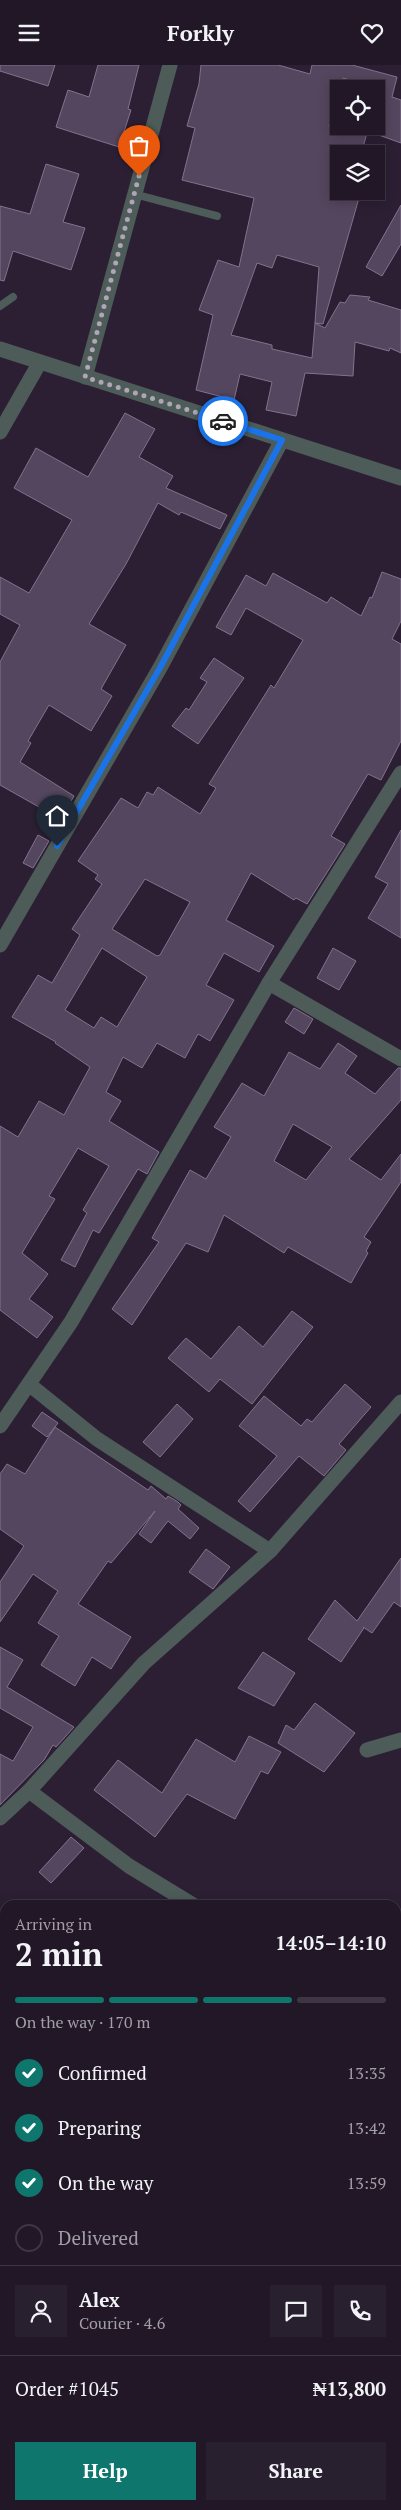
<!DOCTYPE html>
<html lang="en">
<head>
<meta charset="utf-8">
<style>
	body { margin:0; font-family:"PT Serif",serif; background:#29202f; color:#f1f3f6; height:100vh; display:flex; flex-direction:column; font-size:19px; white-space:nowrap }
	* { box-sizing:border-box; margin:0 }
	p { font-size:16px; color:#a29fa7 }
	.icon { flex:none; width:28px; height:28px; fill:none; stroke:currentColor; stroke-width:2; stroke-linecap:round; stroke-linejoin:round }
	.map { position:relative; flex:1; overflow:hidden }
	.details { position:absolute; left:0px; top:1835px; width:401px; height:610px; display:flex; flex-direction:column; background:#211727; border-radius:15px 15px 0 0; box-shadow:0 2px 12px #0003,0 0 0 1px #3e3644 }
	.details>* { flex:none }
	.fabs { position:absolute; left:330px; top:15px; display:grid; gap:10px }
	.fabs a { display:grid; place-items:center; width:55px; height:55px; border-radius:0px; background:#211727; box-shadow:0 2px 12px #0003,0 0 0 1px #3e3644; font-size:25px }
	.pin { position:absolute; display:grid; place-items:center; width:42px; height:42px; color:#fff; margin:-51px -21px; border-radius:50% 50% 50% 0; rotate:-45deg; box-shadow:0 0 5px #0007 }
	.pin .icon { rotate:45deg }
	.courier { position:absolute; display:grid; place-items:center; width:50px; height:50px; margin:-25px; border:4px solid #1a73e8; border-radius:50%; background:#fff; color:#222; box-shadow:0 1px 6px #0007 }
	.head em { font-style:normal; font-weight:700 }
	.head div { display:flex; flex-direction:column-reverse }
	.head { display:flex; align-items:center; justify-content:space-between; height:85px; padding:0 15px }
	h1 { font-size:32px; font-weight:700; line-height:38px }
	.bar { display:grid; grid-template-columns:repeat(4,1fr); gap:8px 5px; align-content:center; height:60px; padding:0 15px }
	.bar i { height:6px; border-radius:4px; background:#3e3644 }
	.bar .current { background:#0f766e }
	.bar p { grid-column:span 4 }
	.line { display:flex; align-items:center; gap:12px; padding:0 15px; border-top:1px solid #3e3644 }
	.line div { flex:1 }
	.round { display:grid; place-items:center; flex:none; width:52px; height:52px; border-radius:0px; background:#29202f }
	ol { padding:0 15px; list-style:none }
	li { display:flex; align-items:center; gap:15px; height:55px }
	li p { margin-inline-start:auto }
	li .icon { padding:5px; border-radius:50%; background:#0f766e; color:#fff; stroke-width:4 }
	li:last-child { color:#a29fa7 }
	li i { width:28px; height:28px; border:2px solid #3e3644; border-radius:50% }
	.action { display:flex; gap:10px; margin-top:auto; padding:10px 15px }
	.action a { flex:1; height:58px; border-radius:0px; background:#0f766e; color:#fff; font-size:20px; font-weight:700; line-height:58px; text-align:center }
	.action a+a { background:#29202f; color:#f1f3f6 }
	header { display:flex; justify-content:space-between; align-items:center; height:65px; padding:0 15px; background:#211727; font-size:22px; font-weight:700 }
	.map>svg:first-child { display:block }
</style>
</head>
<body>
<header><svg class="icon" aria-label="menu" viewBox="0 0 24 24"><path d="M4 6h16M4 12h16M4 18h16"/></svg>Forkly<svg class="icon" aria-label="heart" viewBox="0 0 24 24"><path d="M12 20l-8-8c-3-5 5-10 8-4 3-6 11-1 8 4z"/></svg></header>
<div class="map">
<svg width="401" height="2445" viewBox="0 0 401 2445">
	<rect width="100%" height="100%" fill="#2c1f34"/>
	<g fill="#54465e" stroke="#82738c" fill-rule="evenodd">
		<polygon points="0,0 55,0 48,21 0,6"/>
		<polygon points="98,0 139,0 128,44 131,45 119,82 56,62 68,25 89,32"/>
		<polygon points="201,0 278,0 310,9 312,0 352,0 397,12 392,32 401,35 401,78 376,69 376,23 343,13 339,24 329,61 369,61 361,89 339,89 339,126 361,126 323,259 315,258 319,202 277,190 272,203 257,198 231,270 272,280 272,284 312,293 315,258 325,263 340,237 345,238 350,230 370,232 368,235 401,245 401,288 390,283 389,286 355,277 353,311 305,308 296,351 266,345 272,317 240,309 234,335 196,325 213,250 199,245 218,195 239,202 254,133 182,115 195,63 187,61 199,19"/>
		<polygon points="46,99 79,109 63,157 85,163 71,205 13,186 4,216 0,215 0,141 30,149"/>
		<polygon points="401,140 401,179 382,211 366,202"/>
		<polygon points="125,348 155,364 139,392 173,411 166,423 227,450 220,464 181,447 179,450 158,438 126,499 89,559 126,580 101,624 112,631 91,666 49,640 28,676 31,678 20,697 74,731 55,763 41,755 46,746 0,720 0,597 20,560 0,549 0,512 29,528 72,455 14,423 36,383 88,412"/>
		<path d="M 382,507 L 401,514 L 401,556 L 392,574 L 401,579 L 401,676 L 381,715 L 368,709 L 331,771 L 345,779 L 307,839 L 296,833 L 294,835 L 251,808 L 226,855 L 274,881 L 259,907 L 224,888 L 206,920 L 234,935 L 210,976 L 198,969 L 185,993 L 157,978 L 142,1003 L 123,992 L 106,1027 L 121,1036 L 109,1056 L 159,1087 L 147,1109 L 138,1104 L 99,1168 L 93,1165 L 75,1202 L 61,1195 L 87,1148 L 83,1145 L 109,1101 L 78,1083 L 49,1131 L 55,1134 L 22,1188 L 48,1209 L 29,1234 L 53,1252 L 37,1273 L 0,1245 L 0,1061 L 18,1072 L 39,1036 L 64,1050 L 90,1002 L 55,978 L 56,977 L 12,952 L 38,910 L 52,918 L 80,870 L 72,864 L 102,819 L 95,814 L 98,810 L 78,796 L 121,733 L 138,743 L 147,727 L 153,730 L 158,722 L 200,749 L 216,723 L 209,719 L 271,620 L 274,623 L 303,575 L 246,543 L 231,570 L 216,562 L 246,510 L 266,521 L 273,508 L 327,538 L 331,532 L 361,551 L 370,532 L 372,533 ZM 145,814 L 190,837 L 160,890 L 157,891 L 112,864 ZM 102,883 L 147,912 L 117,962 L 101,952 L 94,963 L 65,945 Z"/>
		<polygon points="214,593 244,613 198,679 172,661 186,643 189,645 207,617 200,613"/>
		<polygon points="401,765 401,873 368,853 388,819 375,812"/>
		<polygon points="38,770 49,776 33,803 23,798"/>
		<polygon points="333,883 356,896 339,925 317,913"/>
		<polygon points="294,943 313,954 304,969 285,957"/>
		<path d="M 338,978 L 357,991 L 345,1008 L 375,1029 L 398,1003 L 401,1003 L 401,1035 L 349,1094 L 381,1115 L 401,1089 L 401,1117 L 364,1172 L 371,1177 L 366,1186 L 368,1188 L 351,1218 L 288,1182 L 284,1188 L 224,1150 L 208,1187 L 186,1178 L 132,1260 L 112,1244 L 159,1177 L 152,1173 L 190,1105 L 206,1114 L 231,1072 L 214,1062 L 242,1018 L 264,1031 L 289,987 L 320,1004 ZM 293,1059 L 332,1082 L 306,1115 L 274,1096 Z"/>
		<polygon points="292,1246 313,1262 252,1339 220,1314 209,1327 168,1293 186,1273 211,1294 239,1261 263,1282"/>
		<polygon points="345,1319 371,1342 339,1379 346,1385 324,1411 299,1391 250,1447 238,1436 277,1391 239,1361 264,1331 301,1361 307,1354 312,1357"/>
		<polygon points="177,1339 193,1354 160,1392 143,1377"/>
		<polygon points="42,1347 58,1358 47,1372 32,1361"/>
		<polygon points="55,1362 148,1425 151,1421 166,1434 168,1431 178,1437 181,1440 178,1444 199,1463 190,1474 168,1456 151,1478 139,1469 155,1446 111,1498 108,1496 78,1539 131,1572 111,1604 92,1592 75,1621 41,1600 59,1571 38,1558 58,1526 33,1509 0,1557 0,1517 24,1481 0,1464 0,1409 7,1399 25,1409"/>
		<polygon points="206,1484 230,1502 213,1524 189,1507"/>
		<polygon points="401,1493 401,1542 394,1537 372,1568 363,1562 364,1563 341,1597 308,1574 335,1535 357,1556"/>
		<polygon points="0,1582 23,1595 7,1622 74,1662 56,1682 53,1680 44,1695 0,1740 0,1689 13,1696 33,1662 0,1643"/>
		<polygon points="263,1587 295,1608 274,1641 238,1623"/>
		<polygon points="315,1638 355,1668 324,1707 278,1678 286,1660 294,1665"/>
		<polygon points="249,1671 281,1687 268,1709 261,1706 235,1754 187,1729 155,1772 94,1725 118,1695 162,1728 196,1674 235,1697"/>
		<polygon points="71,1772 84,1783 51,1818 39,1807"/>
	</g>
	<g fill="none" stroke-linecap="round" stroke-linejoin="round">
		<g stroke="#4d5c58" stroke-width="8">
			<polyline points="134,129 217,151"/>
			<polyline points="0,241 13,232"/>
		</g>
		<g stroke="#4d5c58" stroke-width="15">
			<polyline points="0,284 401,413"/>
			<polyline points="85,312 170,0"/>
			<polyline points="0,367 40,297"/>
			<polyline points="0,880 161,601 282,375"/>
			<polyline points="269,918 401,994"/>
			<polyline points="30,1320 97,1374 270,1486"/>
			<polyline points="0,1361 71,1257 269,918 401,708"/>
			<polyline points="367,1685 401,1675"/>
			<polyline points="29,1726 129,1801 193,1840"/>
			<polyline points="0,1753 29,1726 144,1598 270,1486 401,1337"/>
			<polyline points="396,1989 401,1993"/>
			<polyline points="396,2070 401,2063"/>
			<polyline points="0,2212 5,2206"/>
			<polyline points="396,2429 401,2423"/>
			<polyline points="383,2445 387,2440"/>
		</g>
	</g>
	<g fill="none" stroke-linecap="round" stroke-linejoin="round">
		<polyline stroke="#afa5b6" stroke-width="5" stroke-dasharray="0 9" points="139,111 85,312 223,356"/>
		<polyline stroke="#1a73e8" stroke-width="6" points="57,781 161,601 282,375 223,356"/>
	</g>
</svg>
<div class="fabs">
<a><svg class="icon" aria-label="locate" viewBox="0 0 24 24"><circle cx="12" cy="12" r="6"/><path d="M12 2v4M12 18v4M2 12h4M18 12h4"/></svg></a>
<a><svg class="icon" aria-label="layers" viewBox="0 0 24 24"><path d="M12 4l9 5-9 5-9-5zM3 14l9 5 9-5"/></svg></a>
</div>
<div class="pin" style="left:139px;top:111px;background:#ea580c"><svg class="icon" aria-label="bag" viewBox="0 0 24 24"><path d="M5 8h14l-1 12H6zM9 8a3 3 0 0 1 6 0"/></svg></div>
<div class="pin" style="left:57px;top:781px;background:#1f2937"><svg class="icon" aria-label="home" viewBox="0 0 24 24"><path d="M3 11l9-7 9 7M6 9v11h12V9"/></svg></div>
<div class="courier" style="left:223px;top:356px"><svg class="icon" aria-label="car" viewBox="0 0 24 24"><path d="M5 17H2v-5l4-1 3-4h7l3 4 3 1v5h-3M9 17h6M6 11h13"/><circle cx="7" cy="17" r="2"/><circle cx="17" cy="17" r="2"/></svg></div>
<section class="details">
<div class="head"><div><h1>2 min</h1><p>Arriving in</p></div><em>14:05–14:10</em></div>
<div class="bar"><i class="current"></i><i class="current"></i><i class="current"></i><i></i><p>On the way · 170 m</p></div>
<ol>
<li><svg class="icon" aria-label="check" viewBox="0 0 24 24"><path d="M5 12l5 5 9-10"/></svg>Confirmed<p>13:35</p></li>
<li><svg class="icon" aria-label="check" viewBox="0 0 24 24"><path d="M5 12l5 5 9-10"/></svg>Preparing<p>13:42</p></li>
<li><svg class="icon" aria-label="check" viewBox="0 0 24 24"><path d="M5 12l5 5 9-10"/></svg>On the way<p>13:59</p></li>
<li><i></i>Delivered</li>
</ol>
<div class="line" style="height:90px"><a class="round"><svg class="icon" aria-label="person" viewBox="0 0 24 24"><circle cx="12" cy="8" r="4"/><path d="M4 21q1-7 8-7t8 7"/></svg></a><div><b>Alex</b><p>Courier · 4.6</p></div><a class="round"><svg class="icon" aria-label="chat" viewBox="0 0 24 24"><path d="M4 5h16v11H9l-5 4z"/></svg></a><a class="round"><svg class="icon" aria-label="phone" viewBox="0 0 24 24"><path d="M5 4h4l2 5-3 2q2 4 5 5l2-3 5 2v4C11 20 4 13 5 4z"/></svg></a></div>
<div class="line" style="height:65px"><div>Order #1045</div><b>₦13,800</b></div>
<div class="action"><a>Help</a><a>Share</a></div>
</section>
</div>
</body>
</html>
